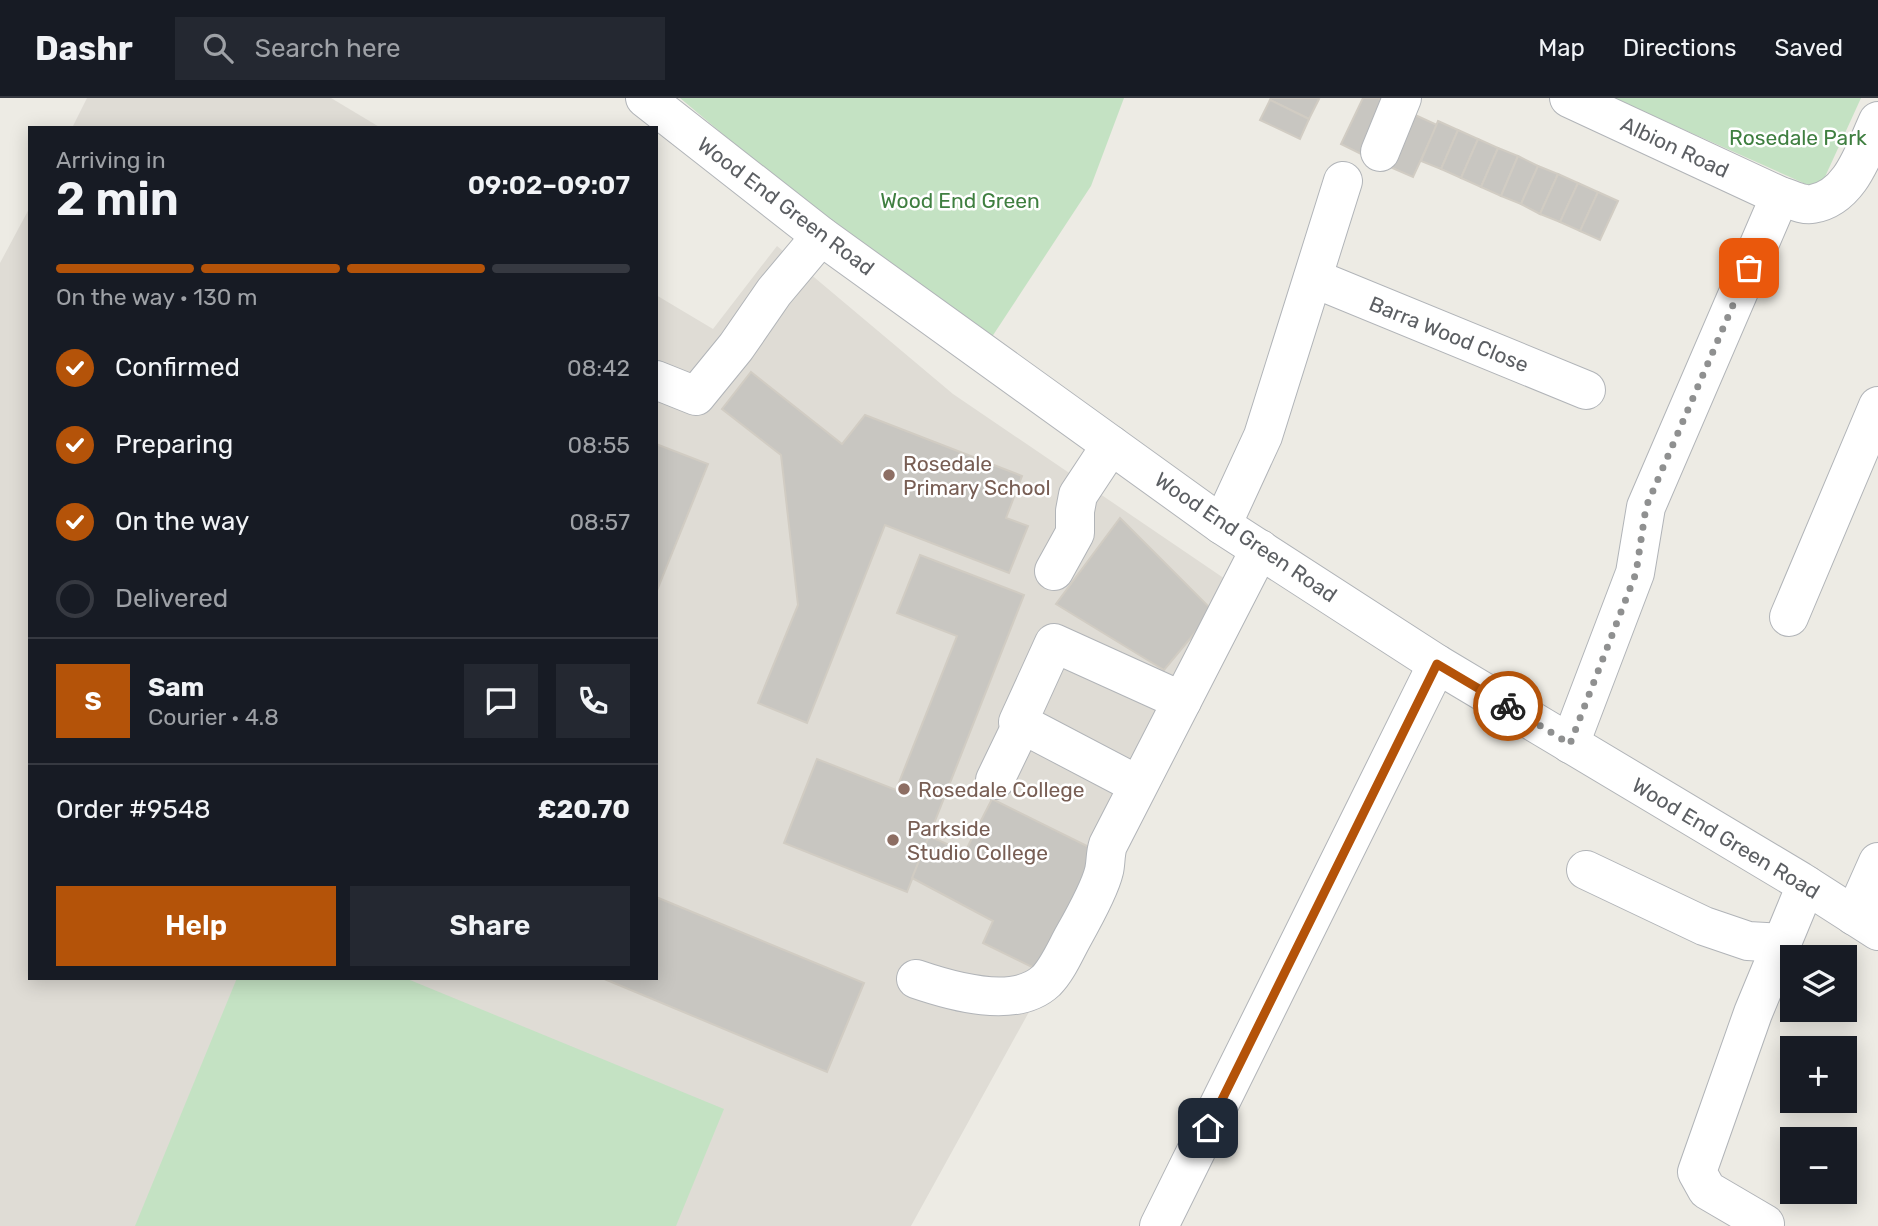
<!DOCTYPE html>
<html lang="en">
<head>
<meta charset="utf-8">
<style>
	body { margin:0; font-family:Rubik,sans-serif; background:#242831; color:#f1f3f6; height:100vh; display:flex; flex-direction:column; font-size:26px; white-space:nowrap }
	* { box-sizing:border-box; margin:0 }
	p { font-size:23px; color:#9ea1a6 }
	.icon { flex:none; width:38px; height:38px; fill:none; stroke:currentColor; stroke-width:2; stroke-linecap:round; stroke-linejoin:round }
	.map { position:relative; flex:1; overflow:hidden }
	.side { position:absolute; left:28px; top:28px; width:630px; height:854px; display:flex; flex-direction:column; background:#171b24; border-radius:0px; box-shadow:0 4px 18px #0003 }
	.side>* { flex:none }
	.fabs { position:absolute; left:1780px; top:847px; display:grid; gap:14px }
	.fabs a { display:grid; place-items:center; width:77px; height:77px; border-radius:0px; background:#171b24; box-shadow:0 4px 18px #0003; font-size:35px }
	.pin { position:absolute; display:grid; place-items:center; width:60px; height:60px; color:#fff; margin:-30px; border-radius:14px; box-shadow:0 4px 10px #0006 }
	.courier { position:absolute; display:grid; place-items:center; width:70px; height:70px; margin:-35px; border:5px solid #b45309; border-radius:50%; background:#fff; color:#222; box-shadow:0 2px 9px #0007 }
	.summary em { font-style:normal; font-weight:600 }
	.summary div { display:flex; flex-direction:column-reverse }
	.summary { display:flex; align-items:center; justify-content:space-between; height:119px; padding:0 28px }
	h1 { font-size:46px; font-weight:600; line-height:52px }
	.bar { display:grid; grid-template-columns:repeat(4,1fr); gap:10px 7px; align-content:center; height:84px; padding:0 28px }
	.bar i { height:9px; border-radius:5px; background:#363941 }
	.bar .current { background:#b45309 }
	.bar p { grid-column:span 4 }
	.line { display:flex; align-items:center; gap:18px; padding:0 28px; border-top:2px solid #363941 }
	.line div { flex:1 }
	.round { display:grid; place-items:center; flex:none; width:74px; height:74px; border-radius:0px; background:#242831 }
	ol { padding:0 28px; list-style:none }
	li { display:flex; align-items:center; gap:21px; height:77px }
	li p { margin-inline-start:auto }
	li .icon { padding:7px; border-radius:50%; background:#b45309; color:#fff; stroke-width:4 }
	li:last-child { color:#9ea1a6 }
	li i { width:38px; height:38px; border:4px solid #363941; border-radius:50% }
	.primary-button { display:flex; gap:14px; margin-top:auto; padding:14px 28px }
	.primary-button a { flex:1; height:80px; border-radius:0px; background:#b45309; color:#fff; font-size:28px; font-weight:600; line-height:80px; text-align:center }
	.primary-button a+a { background:#242831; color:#f1f3f6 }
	header { display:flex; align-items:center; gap:42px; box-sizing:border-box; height:98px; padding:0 35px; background:#171b24; border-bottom:2px solid #363941 }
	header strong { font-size:33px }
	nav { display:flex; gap:38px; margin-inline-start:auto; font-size:24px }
	.search { width:490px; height:63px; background:#242831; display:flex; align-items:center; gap:18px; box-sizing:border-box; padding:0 24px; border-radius:0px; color:#9ea1a6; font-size:26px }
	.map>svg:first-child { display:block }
</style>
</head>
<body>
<header>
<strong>Dashr</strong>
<div class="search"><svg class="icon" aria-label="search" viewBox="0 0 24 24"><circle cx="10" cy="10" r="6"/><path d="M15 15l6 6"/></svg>Search here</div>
<nav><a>Map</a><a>Directions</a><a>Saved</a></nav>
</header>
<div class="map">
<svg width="1878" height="1128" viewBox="0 0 1878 1128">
	<rect width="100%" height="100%" fill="#edebe4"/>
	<g fill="#dfdcd5">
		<polygon points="87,0 331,0 381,30 72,30"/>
		<polygon points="30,109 30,880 656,880 656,197 713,231 777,148 953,296 1256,502 911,1128 0,1128 0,165"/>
	</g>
	<g fill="#c4e2c3">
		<polygon points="680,0 1124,0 1091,88 982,254"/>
		<polygon points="1613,0 1861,0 1819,92"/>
		<polygon points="237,880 405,880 724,1011 676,1128 135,1128"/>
	</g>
	<g fill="#c8c6c1" stroke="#d1ccc3" stroke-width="2">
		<polygon points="1271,0 1316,0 1319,1 1309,21 1270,2"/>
		<polygon points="1363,0 1378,0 1388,5 1363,57 1341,46"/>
		<polygon points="1270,2 1309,21 1300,41 1260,22"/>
		<polygon points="1413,16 1437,27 1413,79 1390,69"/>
		<polygon points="1438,23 1458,32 1441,71 1421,63"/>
		<polygon points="1458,32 1478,41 1461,80 1441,71"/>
		<polygon points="1478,41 1498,50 1481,89 1461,80"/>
		<polygon points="1498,50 1518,58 1501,98 1481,89"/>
		<polygon points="1518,58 1538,68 1521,106 1501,98"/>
		<polygon points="1538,68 1558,76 1540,116 1521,106"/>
		<polygon points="1558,76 1578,85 1560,124 1540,116"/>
		<polygon points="1578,85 1598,94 1580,133 1560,124"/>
		<polygon points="1598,94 1618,103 1600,142 1580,133"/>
		<polygon points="751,274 842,346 865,317 1022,378 1006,420 1028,428 1009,475 885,427 807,625 758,605 798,507 781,357 722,311"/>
		<polygon points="656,346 708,366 656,495"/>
		<polygon points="1120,420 1213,513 1164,572 1056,506"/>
		<polygon points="920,457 1024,497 907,794 784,745 817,661 896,692 957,538 897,515"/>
		<polygon points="992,701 1099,754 1036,871 983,845 993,823 912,780 929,738 965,754"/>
		<polygon points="656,799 864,885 827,974 602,880 656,880"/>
	</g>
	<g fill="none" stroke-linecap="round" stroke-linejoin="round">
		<g stroke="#b1b4b8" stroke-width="40">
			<g id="minor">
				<polyline points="645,0 821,138 1222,427 1437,566 1800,783 1878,833"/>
				<path d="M 1569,0 L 1780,98 C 1789,100 1803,108 1812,106 C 1851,100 1864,53 1878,23"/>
				<polyline points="1380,54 1402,0"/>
				<polyline points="1313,180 1586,292"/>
				<polyline points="656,282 696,298 736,249 774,194 821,138"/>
				<polyline points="1222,427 1263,338 1343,83"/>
				<polyline points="1054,473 1075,435 1075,413 1078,397 1111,347"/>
				<polyline points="1789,519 1878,308"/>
				<polyline points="1570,646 1635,475 1646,409 1780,98"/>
				<polyline points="995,682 1022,626"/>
				<polyline points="1138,687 1018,624 1054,545 1182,603"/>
				<polyline points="1586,772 1704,828 1748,843 1782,845"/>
				<polyline points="1854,818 1878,764"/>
				<path d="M 916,881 C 951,893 1015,912 1046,883 C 1058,871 1066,851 1074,837 C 1083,821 1100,790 1104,773 C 1106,765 1105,756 1108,747 L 1260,451"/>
				<polyline points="1765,1126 1707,1092 1697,1074 1753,915 1806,787"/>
				<polyline points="1159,1128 1437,566"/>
			</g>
		</g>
		<use href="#minor" stroke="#fff" stroke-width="38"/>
	</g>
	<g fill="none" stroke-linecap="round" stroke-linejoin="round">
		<polyline stroke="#8f9090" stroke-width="7" stroke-dasharray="0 12.6" points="1508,608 1570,646 1636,475 1646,409 1749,170"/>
		<polyline stroke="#b45309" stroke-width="9" points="1208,1030 1437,566 1508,608"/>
	</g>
	<g fill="#8d6e63" stroke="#fff" stroke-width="2.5">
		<circle cx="889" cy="377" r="7"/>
		<circle cx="904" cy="691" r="7"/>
		<circle cx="893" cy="742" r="7"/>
	</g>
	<g text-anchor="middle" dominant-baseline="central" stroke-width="5" stroke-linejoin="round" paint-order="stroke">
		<g font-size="21" fill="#3f7f40" stroke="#fff">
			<text x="1798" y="39">Rosedale Park</text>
			<text x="960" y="102">Wood End Green</text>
		</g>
		<g font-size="21" fill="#5c5f63" stroke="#fff">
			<text transform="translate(1675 49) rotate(25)">Albion Road</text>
			<text transform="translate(786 108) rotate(37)">Wood End Green Road</text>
			<text transform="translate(1449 236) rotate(22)">Barra Wood Close</text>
			<text transform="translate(1246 439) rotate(34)">Wood End Green Road</text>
			<text transform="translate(1726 740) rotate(31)">Wood End Green Road</text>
		</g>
		<g font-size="21" fill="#785e54" stroke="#fff" text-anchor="start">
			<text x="903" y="365">Rosedale<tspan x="903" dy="24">Primary School</tspan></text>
			<text x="918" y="691">Rosedale College</text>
			<text x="907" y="730">Parkside<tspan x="907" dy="24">Studio College</tspan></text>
		</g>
	</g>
</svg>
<div class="fabs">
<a><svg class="icon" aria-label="layers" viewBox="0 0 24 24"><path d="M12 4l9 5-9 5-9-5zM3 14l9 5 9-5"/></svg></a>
<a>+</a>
<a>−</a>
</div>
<div class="pin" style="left:1749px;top:170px;background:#ea580c"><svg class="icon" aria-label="bag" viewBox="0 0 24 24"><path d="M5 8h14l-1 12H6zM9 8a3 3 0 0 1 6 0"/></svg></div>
<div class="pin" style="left:1208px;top:1030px;background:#1f2937"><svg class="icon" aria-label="home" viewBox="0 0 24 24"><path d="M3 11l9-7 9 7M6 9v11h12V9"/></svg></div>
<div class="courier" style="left:1508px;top:608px"><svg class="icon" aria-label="bike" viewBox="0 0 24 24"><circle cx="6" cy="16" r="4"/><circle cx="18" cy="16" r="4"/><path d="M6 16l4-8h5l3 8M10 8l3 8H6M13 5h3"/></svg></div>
<section class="side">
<div class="summary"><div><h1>2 min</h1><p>Arriving in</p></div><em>09:02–09:07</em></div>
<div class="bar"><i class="current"></i><i class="current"></i><i class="current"></i><i></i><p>On the way · 130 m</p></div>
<ol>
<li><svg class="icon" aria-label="check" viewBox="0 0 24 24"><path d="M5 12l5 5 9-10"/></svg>Confirmed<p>08:42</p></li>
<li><svg class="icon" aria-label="check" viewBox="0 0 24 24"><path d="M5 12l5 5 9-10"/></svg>Preparing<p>08:55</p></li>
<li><svg class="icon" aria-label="check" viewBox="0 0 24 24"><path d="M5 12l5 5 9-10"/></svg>On the way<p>08:57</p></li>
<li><i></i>Delivered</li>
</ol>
<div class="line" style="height:126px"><b class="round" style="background:#b45309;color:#fff">S</b><div><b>Sam</b><p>Courier · 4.8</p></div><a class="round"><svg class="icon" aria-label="chat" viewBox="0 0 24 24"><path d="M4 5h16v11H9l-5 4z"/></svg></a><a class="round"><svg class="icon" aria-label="phone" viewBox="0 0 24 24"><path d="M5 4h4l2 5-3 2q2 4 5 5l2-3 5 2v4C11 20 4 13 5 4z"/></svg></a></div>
<div class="line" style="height:91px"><div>Order #9548</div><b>£20.70</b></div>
<div class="primary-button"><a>Help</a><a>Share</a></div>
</section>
</div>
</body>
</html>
